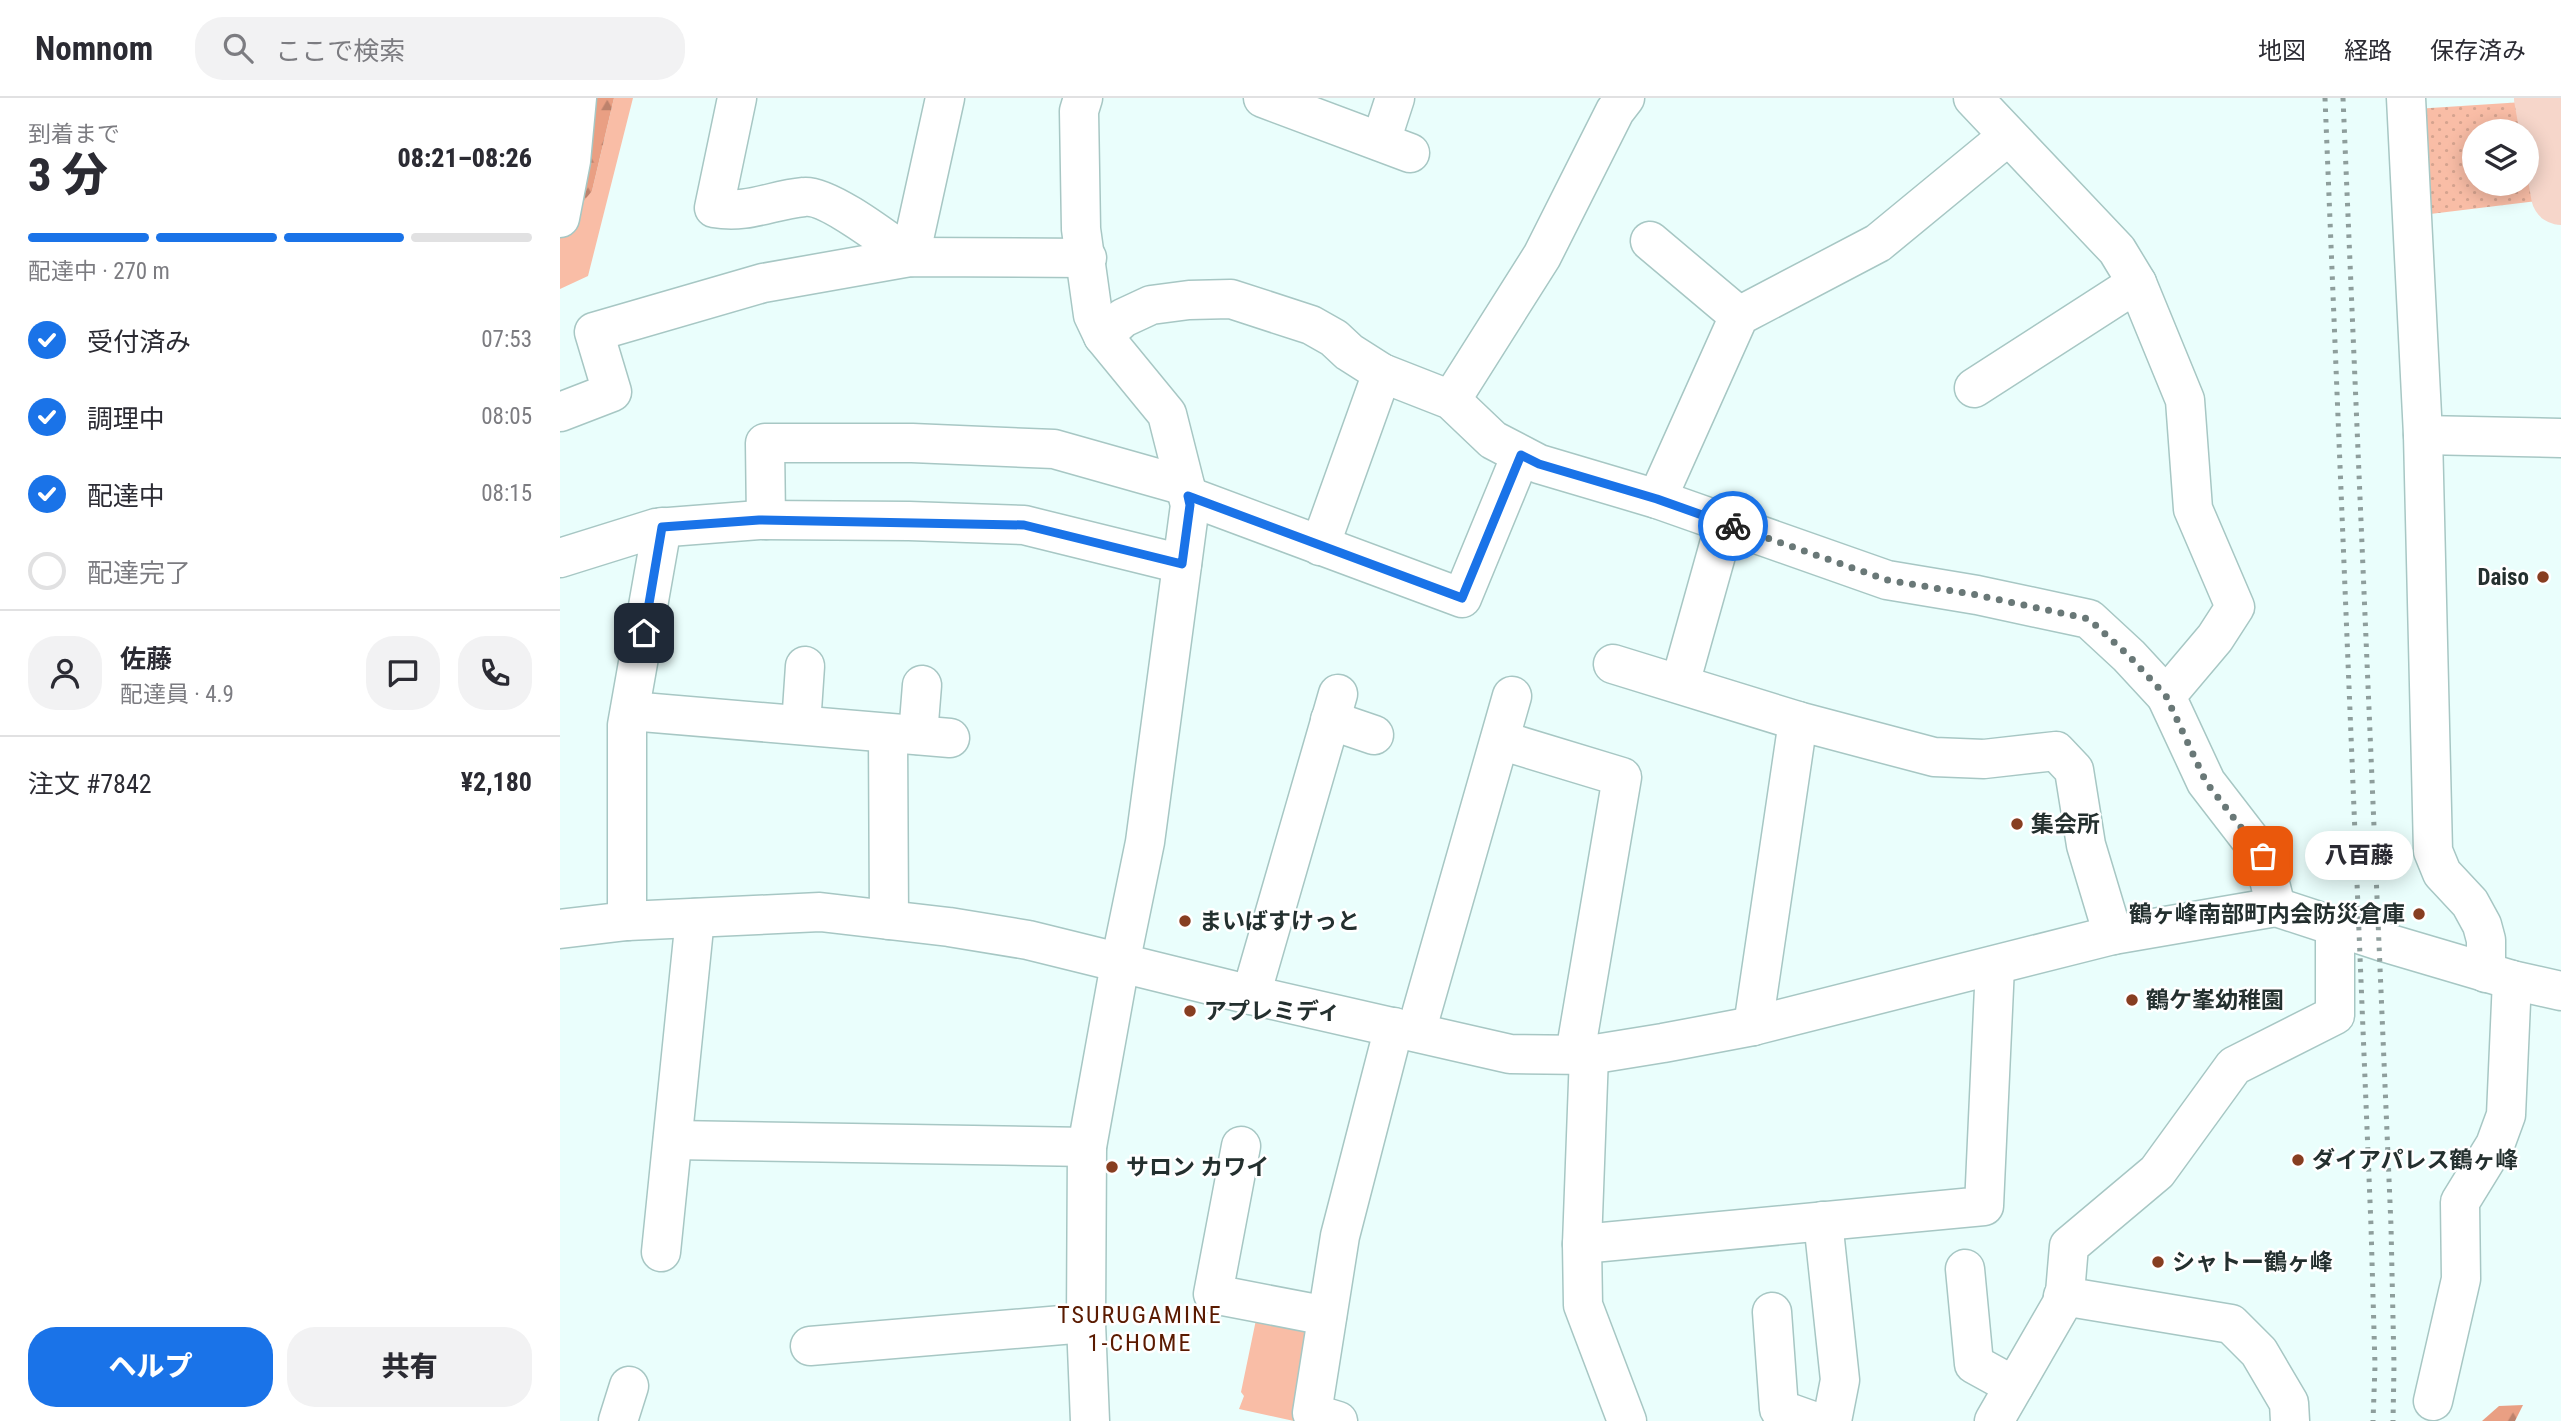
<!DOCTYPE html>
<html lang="ja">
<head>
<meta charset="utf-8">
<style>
	body { margin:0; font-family:"Roboto Condensed","Noto Sans JP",sans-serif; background:#f2f2f3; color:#2b2b33; height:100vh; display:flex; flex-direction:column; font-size:26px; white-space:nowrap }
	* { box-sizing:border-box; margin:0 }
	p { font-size:23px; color:#7c7c81 }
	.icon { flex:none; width:38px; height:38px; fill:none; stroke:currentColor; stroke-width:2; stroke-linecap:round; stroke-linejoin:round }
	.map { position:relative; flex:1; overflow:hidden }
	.drawer { display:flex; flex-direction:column; background:#fff; width:560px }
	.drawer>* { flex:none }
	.tools { position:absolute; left:1902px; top:21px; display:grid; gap:14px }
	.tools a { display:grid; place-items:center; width:77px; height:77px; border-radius:50%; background:#fff; box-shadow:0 4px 18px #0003; font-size:35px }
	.pin { position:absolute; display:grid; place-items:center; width:60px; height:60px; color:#fff; margin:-30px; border-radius:14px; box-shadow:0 4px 10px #0006 }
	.courier { position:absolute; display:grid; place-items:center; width:70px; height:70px; margin:-35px; border:5px solid #1a73e8; border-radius:50%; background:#fff; color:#222; box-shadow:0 2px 9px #0007 }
	.bubble { position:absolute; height:49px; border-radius:24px; background:#fff; box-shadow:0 4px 18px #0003; font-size:23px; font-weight:800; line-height:49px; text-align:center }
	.overview em { font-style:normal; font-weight:800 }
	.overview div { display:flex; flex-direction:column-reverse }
	.overview { display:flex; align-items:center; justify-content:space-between; height:119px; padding:0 28px }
	h1 { font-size:46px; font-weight:800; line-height:52px }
	.bar { display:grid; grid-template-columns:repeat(4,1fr); gap:10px 7px; align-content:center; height:84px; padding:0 28px }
	.bar i { height:9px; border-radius:5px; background:#e1e1e2 }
	.bar .on { background:#1a73e8 }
	.bar p { grid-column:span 4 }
	.line { display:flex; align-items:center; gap:18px; padding:0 28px; border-top:2px solid #e1e1e2 }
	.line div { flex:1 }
	.round { display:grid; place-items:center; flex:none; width:74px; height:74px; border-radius:28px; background:#f2f2f3 }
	ol { padding:0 28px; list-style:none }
	li { display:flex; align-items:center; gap:21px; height:77px }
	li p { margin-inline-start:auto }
	li .icon { padding:7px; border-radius:50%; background:#1a73e8; color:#fff; stroke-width:4 }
	li:last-child { color:#7c7c81 }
	li i { width:38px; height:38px; border:4px solid #e1e1e2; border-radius:50% }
	.action { display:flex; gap:14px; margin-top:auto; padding:14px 28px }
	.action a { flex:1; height:80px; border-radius:28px; background:#1a73e8; color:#fff; font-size:28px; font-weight:800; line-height:80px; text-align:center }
	.action a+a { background:#f2f2f3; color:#2b2b33 }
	header { display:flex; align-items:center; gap:42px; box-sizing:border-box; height:98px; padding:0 35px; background:#fff; border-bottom:2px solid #e1e1e2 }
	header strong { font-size:33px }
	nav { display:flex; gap:38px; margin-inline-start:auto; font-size:24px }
	.search { width:490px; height:63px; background:#f2f2f3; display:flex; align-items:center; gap:18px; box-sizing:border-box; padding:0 24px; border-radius:28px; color:#7c7c81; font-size:26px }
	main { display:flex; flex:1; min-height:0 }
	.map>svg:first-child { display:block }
</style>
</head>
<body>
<header>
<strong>Nomnom</strong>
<div class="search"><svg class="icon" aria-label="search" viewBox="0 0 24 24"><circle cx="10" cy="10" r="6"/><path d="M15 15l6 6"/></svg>ここで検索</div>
<nav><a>地図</a><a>経路</a><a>保存済み</a></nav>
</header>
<main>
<section class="drawer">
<div class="overview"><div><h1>3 分</h1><p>到着まで</p></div><em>08:21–08:26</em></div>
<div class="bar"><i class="on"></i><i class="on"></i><i class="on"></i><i></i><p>配達中 · 270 m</p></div>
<ol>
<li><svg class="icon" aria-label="check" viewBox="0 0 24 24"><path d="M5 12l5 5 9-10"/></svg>受付済み<p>07:53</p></li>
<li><svg class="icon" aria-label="check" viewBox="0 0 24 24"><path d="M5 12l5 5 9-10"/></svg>調理中<p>08:05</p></li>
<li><svg class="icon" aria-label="check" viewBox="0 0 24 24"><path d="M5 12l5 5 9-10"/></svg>配達中<p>08:15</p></li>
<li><i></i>配達完了</li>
</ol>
<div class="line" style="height:126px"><a class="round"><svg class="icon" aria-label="person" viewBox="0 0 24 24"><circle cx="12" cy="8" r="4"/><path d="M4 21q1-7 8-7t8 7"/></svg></a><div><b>佐藤</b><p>配達員 · 4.9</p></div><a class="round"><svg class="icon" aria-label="chat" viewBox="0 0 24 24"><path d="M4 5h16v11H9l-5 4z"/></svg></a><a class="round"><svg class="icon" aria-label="phone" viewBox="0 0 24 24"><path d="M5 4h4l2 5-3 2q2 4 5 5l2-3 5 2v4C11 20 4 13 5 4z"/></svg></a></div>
<div class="line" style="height:91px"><div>注文 #7842</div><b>¥2,180</b></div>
<div class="action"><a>ヘルプ</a><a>共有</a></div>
</section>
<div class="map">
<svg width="2001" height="1323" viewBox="0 0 2001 1323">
	<defs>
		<pattern id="forest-firs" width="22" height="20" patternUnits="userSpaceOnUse" patternTransform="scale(1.75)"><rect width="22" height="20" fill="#e99f83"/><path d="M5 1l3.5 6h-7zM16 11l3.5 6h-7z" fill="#bd826c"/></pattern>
		<pattern id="park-dots" width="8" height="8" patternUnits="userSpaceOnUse" patternTransform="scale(1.75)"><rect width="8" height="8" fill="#f9bda6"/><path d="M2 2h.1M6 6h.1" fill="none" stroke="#d5a38f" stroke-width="1.8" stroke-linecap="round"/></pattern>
	</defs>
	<rect width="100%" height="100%" fill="#eafefc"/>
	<g fill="#f9bda6">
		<polygon points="54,0 73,0 28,178 0,191 0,113 32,93"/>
		<polygon points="697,1217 756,1228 734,1323 679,1311 684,1298 681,1294"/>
	</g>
	<g fill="url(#forest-firs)">
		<polygon points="0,0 54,0 32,93 22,105"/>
		<polygon points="1963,1307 1955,1323 1922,1323 1939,1308"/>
	</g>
	<polygon fill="url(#park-dots)" points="1963,4 1967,33 1914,33 1914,86 1967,86 1967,34 1977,103 1862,117 1855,11"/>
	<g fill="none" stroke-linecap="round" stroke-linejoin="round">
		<polyline stroke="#f6d6ca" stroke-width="60" points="1984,0 2001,97"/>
		<g stroke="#a7c7c4" stroke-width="41">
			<g id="minor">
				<path d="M 177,0 L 154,110 C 189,116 211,102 244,99 C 267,96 329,144 350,159 L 385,0"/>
				<polyline points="523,0 519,13 521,131 533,217 543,238 607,316 630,407 585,744 560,866 527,1049 526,1225 530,1323"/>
				<polyline points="703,0 850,55"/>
				<polyline points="1413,0 1557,152 1577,185 1625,302 1633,411 1675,509 1655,540 1606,598 1646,684 1703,758 1716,809"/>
				<polyline points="1846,0 1863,337 1873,753 1882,775 1910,805 1922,827 1926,842 1926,875"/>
				<polyline points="821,43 835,0"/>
				<polyline points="0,120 11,63 17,0"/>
				<polyline points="1090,143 1179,218"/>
				<polyline points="543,238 563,220 591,207 629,202 671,201 751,227 774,240 789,254 822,275 891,302 933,342 979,366 1097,401 1327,482 1417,497 1529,521 1569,558 1606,598"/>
				<polyline points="1414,290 1577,185"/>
				<polyline points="891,302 982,158 1055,13 1065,0"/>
				<polyline points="0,314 52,294 34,234 203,185 350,159 527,160"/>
				<polyline points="1863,337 2001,340"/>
				<polyline points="628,398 902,500 961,357"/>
				<polyline points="1097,401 1179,218 1318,145 1448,38"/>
				<polyline points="206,422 205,345 352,345 494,351 625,388"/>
				<polyline points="760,448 822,275"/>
				<polyline points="0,460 96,430 199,422 349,423 464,427 622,466"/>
				<polyline points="1053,566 1238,623"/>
				<polyline points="1120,586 1165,425"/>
				<polyline points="70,613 390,640"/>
				<polyline points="770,622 814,637"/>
				<polyline points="241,627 245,568"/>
				<polyline points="328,635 329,822"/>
				<polyline points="358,637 362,587"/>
				<polyline points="940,642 1062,679 1015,956"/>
				<polyline points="67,823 67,627 102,429"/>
				<polyline points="0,831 67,823 260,814 389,829 468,842 691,897 950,956 1029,957 1103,945 1193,928 1553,837 1716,809 1820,843 1952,882 2001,893"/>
				<polyline points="691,897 778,596"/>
				<polyline points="1193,928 1238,623 1374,659 1424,661 1496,653 1514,672 1526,747 1553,837"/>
				<polyline points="856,934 952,598"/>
				<polyline points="1029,957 1022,1146 1023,1207 1067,1323"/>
				<polyline points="113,1042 527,1049"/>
				<polyline points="681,1048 653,1196 767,1218"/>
				<polyline points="1263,1123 1280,1282 1272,1323"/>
				<polyline points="1022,1146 1424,1108 1435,868"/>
				<polyline points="101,1154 135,820"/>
				<polyline points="1405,1171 1414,1266 1454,1288"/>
				<polyline points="1503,1198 1671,1226 1699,1254 1729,1305 1730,1323"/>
				<polyline points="1212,1214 1219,1311 1253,1323"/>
				<polyline points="250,1248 526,1225"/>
				<polyline points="1873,1303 1901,1181 1900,1104 1935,1047 1946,1017 1952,882"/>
				<polyline points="58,1323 69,1288"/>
				<polyline points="778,1323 752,1315 780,1138 834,929"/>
				<polyline points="1434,1323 1501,1207 1505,1195 1509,1148 1597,1074 1674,968 1775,917 1775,827"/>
			</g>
		</g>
		<use href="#minor" stroke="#fff" stroke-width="38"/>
		<g stroke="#8e9e9c" stroke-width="5" stroke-dasharray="3.5 7" stroke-linecap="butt">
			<polyline points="1765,0 1811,1128 1815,1268 1813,1323"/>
			<polyline points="1783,0 1831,1128 1834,1267 1833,1323"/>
		</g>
	</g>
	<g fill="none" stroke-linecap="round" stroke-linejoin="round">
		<polyline stroke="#697877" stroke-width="7" stroke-dasharray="0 12.6" points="1173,428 1327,482 1417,497 1529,521 1569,558 1606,598 1646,684 1703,758"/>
		<polyline stroke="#1a73e8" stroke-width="9" points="84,535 102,429 199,422 464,427 622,466 630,407 628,398 902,500 961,357 979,366 1097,401 1173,428"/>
	</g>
	<g fill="#873e21" stroke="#fff" stroke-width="2.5">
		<circle cx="1983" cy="479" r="7"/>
		<circle cx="1457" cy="726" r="7"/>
		<circle cx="1859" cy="816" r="7"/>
		<circle cx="625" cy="823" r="7"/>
		<circle cx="1572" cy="902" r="7"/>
		<circle cx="630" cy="913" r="7"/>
		<circle cx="1738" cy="1062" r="7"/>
		<circle cx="552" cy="1069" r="7"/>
		<circle cx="1598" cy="1164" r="7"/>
	</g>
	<g text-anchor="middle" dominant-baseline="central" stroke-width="5" stroke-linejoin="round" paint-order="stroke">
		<g font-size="23" font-weight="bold" fill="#24302f" stroke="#fff" text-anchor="start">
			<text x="1969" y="479" text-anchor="end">Daiso</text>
			<text x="1471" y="726">集会所</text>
			<text x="1845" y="816" text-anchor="end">鶴ヶ峰南部町内会防災倉庫</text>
			<text x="639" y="823">まいばすけっと</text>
			<text x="1586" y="902">鶴ケ峯幼稚園</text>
			<text x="644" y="913">アプレミディ</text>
			<text x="1752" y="1062">ダイアパレス鶴ヶ峰</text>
			<text x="566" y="1069">サロン カワイ</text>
			<text x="1612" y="1164">シャトー鶴ヶ峰</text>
		</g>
		<g font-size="24" letter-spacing="2" fill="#5a1a00" stroke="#fff">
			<text x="580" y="1217">TSURUGAMINE<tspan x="580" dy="28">1-CHOME</tspan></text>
		</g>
	</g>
</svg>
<div class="tools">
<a><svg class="icon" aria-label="layers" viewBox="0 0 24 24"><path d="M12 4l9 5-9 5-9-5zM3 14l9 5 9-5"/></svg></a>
</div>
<div class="pin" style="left:1703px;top:758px;background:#ea580c"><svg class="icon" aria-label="bag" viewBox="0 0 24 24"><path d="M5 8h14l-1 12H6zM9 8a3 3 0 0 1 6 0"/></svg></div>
<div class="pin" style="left:84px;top:535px;background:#1f2937"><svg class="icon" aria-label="home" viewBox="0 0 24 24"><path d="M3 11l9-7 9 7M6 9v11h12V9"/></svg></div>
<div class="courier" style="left:1173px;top:428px"><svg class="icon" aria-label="bike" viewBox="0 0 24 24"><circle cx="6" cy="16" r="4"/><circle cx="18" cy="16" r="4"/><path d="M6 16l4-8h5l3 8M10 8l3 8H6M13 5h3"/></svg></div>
<div class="bubble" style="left:1745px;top:733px;width:108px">八百藤</div>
</div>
</main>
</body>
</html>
